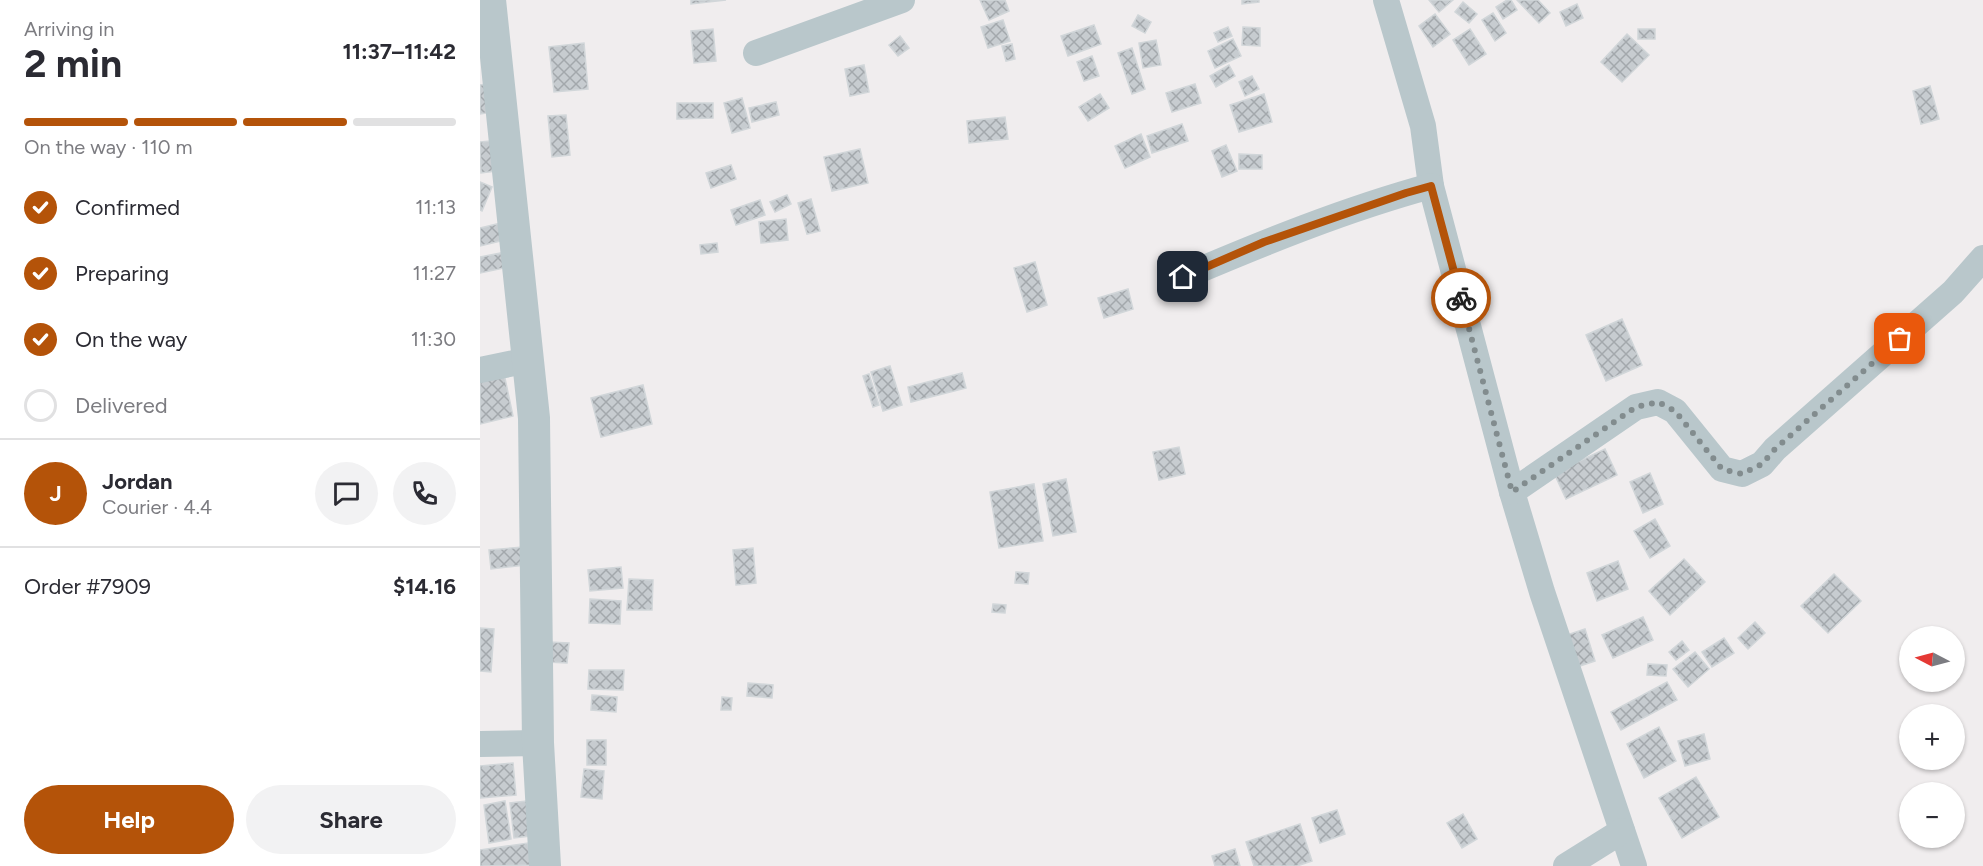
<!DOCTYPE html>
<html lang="en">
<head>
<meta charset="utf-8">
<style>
	body { margin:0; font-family:Figtree,sans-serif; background:#f2f2f3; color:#2b2b33; height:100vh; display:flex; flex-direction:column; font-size:22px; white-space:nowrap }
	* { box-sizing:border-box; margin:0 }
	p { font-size:20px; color:#7c7c81 }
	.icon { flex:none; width:33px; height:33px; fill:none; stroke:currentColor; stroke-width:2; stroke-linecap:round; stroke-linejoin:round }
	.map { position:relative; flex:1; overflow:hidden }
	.sheet { display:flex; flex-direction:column; background:#fff; width:480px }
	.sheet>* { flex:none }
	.needle { width:39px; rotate:276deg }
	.fabs { position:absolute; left:1419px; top:626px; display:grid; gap:12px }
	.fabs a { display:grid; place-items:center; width:66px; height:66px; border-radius:50%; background:#fff; box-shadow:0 2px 4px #0004; font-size:30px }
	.pin { position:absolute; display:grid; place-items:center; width:51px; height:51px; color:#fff; margin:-26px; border-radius:12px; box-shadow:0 3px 9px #0006 }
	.courier { position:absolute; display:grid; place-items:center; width:60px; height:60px; margin:-30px; border:4px solid #b45309; border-radius:50%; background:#fff; color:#222; box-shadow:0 2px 8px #0007 }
	.head em { font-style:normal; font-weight:700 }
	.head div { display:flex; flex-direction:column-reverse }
	.head { display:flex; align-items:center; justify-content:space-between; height:102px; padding:0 24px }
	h1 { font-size:39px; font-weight:700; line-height:45px }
	.bar { display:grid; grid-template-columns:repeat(4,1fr); gap:9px 6px; align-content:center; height:72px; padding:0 24px }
	.bar i { height:8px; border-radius:4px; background:#e1e1e2 }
	.bar .selected { background:#b45309 }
	.bar p { grid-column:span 4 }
	.line { display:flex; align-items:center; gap:15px; padding:0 24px; border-top:2px solid #e1e1e2 }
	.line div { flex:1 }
	.round { display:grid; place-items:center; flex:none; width:63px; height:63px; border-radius:32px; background:#f2f2f3 }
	ol { padding:0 24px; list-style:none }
	li { display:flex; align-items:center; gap:18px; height:66px }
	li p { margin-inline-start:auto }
	li .icon { padding:6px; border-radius:50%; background:#b45309; color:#fff; stroke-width:4 }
	li:last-child { color:#7c7c81 }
	li i { width:33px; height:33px; border:3px solid #e1e1e2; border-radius:50% }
	.primary-button { display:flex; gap:12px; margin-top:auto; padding:12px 24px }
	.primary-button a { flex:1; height:69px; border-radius:36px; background:#b45309; color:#fff; font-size:24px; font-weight:700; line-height:69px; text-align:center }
	.primary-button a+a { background:#f2f2f3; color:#2b2b33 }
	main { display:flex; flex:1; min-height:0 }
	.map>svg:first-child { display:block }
</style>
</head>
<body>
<main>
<section class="sheet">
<div class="head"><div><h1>2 min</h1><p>Arriving in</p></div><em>11:37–11:42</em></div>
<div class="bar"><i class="selected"></i><i class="selected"></i><i class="selected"></i><i></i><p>On the way · 110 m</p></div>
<ol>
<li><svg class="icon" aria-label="check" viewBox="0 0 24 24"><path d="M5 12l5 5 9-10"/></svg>Confirmed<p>11:13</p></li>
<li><svg class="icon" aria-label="check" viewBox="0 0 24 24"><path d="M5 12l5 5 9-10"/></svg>Preparing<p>11:27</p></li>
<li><svg class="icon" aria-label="check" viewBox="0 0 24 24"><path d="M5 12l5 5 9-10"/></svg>On the way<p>11:30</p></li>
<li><i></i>Delivered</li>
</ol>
<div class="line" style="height:108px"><b class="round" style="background:#b45309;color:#fff">J</b><div><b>Jordan</b><p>Courier · 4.4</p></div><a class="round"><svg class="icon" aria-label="chat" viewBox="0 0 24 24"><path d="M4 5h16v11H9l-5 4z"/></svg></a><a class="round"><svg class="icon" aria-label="phone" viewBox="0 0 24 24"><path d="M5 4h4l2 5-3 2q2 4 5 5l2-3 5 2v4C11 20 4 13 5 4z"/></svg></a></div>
<div class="line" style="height:78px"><div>Order #7909</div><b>$14.16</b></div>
<div class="primary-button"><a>Help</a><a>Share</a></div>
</section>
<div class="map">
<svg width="1503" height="866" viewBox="0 0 1503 866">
	<defs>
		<pattern id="building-cross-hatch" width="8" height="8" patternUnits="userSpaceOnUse" patternTransform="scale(1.5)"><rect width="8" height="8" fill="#c7ccd0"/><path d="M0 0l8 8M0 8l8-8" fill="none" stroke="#a3a8ac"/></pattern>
	</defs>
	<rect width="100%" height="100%" fill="#f0edee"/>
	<g fill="url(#building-cross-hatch)" stroke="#d1d6d9" stroke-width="1.5">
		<polygon points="211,0 246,0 211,4"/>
		<polygon points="500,0 525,0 529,11 509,20"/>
		<polygon points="762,0 779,0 779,2 762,4"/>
		<polygon points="949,0 973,0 959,12"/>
		<polygon points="1027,0 1031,0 1037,10 1023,19 1016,7"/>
		<polygon points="1037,0 1058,0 1070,13 1059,23"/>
		<polygon points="983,2 997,14 989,23 975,12"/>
		<polygon points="1097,4 1103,18 1086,26 1080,12"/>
		<polygon points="1013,13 1026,33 1015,41 1002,20"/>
		<polygon points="955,14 970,34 953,47 939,26"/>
		<polygon points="658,15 671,22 665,33 652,26"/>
		<polygon points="523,20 530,41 508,48 501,27"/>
		<polygon points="614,25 621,44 588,56 581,36"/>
		<polygon points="748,27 752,36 738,42 734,33"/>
		<polygon points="763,27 780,28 780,46 762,45"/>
		<polygon points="233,29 236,61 214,63 211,31"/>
		<polygon points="990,29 1006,54 989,65 973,40"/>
		<rect x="1158" y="29" width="17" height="10"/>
		<polygon points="1147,34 1169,55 1142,82 1121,62"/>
		<polygon points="420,36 429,48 418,56 409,45"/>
		<polygon points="753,39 761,56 735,68 728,51"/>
		<polygon points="676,40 681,65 663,68 659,43"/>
		<polygon points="104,43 108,89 74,92 69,47"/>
		<polygon points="532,44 535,59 526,61 522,46"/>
		<polygon points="652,48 665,89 652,94 638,53"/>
		<polygon points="612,56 619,76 604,81 597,62"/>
		<polygon points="384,65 389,92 370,96 365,69"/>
		<polygon points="749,65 755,76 736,87 730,76"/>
		<polygon points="772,76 779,89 765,96 759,82"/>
		<polygon points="14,83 19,111 0,114 0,85"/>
		<polygon points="715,84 721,103 692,112 686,93"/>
		<polygon points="1450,86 1459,119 1441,124 1433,91"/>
		<polygon points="620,94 629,108 608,121 599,107"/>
		<polygon points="784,94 792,122 759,132 750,105"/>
		<polygon points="262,98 270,128 252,133 244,103"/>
		<polygon points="296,102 299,115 272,122 269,108"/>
		<polygon points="197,103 233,103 233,118 197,119"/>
		<polygon points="86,115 90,155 72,157 68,116"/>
		<polygon points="525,117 528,139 489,143 487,121"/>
		<polygon points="702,124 708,141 672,153 667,136"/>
		<polygon points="661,134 670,157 645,168 635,146"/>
		<polygon points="21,140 24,170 1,173 0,142"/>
		<polygon points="746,145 757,171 742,177 732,151"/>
		<polygon points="380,149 388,183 352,191 344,157"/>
		<polygon points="759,154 782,155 782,169 759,169"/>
		<polygon points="251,165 256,179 231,188 226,173"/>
		<polygon points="0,182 12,187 2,211 0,210"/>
		<polygon points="307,195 311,204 295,212 290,202"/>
		<polygon points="331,199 340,231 327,234 318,203"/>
		<polygon points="280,200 285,215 256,225 251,210"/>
		<polygon points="306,219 308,240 281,243 279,222"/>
		<polygon points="21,223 25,240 0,246 0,228"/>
		<polygon points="237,243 238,252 221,254 220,245"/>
		<polygon points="21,253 24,268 0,273 0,257"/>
		<polygon points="555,262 567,305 547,312 534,268"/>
		<polygon points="648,289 653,309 624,318 618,298"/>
		<polygon points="1142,319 1162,365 1126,381 1106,335"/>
		<polygon points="410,366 422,405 403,411 391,372"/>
		<polygon points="23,369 33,416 0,424 0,375"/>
		<polygon points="482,373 486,388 431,402 428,387"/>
		<polygon points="389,374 399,405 393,407 383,376"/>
		<polygon points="163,385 172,424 121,437 111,398"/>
		<polygon points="699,447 705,474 679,480 673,452"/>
		<polygon points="1125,449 1137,475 1086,499 1074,473"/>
		<polygon points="1170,473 1183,504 1163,513 1150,482"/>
		<polygon points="586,479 596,532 573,536 563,484"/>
		<polygon points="554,484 563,541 519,548 510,492"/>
		<polygon points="1175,519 1190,546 1170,558 1154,531"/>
		<polygon points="43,547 45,565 11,569 9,550"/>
		<polygon points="273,548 276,583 256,585 253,550"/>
		<polygon points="1204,559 1225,582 1190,615 1169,591"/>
		<polygon points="1138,561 1148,589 1117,601 1107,573"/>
		<polygon points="141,567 143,588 110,591 108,570"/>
		<polygon points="536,572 549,573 548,584 535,583"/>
		<polygon points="1354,574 1381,601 1348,633 1321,606"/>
		<polygon points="149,579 173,580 172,610 147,610"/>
		<polygon points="110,599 141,601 140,624 109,623"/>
		<polygon points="513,604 526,605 525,613 512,612"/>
		<polygon points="1163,617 1173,640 1133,658 1122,635"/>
		<polygon points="1275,622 1285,633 1268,649 1258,638"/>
		<polygon points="0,628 14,629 11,672 0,671"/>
		<polygon points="1105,629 1115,661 1097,667 1087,635"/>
		<polygon points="1244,638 1254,653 1232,667 1222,652"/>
		<polygon points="1202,641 1209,650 1196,660 1189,652"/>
		<polygon points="68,642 89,643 87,663 67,662"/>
		<polygon points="1215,652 1229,669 1208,687 1193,669"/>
		<polygon points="1168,664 1187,665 1186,676 1167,675"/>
		<polygon points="109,670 144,670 143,690 108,689"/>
		<polygon points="1187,682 1197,700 1141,730 1131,712"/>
		<polygon points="268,683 293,685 292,698 267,696"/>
		<polygon points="112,695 137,697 136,712 111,710"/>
		<polygon points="242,697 252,698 251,710 241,710"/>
		<polygon points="1179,727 1196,761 1164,778 1147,744"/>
		<polygon points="1224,734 1230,759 1205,766 1198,741"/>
		<rect x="107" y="740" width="19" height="25"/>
		<polygon points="33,763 36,795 0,798 0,766"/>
		<polygon points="104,769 124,771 122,799 101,797"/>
		<polygon points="1216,777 1239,817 1202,838 1179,798"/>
		<polygon points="55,800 59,835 34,838 30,803"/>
		<polygon points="25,801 31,839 9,843 4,805"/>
		<polygon points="857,810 865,834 840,843 832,818"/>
		<polygon points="983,814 997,839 982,848 967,823"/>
		<polygon points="820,824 832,861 817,866 774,866 766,842"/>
		<polygon points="48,843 51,865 0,866 0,850"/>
		<polygon points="755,849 760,866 735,866 732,856"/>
	</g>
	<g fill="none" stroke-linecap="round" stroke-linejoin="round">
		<g stroke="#b9c7cb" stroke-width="26">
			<polyline points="906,0 943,126 951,186 1032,492 1062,592 1154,866"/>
			<polyline points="276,53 422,0"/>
			<path d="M 703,277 C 783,243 866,209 951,186"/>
			<polyline points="0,370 49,360"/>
			<polyline points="1032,492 1156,407 1178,402 1195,411 1242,469 1262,474 1282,464 1295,449 1473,292 1503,258"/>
			<polyline points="0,744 58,743"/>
			<polyline points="1086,866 1142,831"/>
		</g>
		<polyline stroke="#b9c7cb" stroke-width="32" points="10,0 54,418 58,743 65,866"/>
	</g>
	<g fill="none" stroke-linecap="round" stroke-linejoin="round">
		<polyline stroke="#828c8e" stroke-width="6" stroke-dasharray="0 10.8" points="981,298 1032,492 1156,407 1178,402 1195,411 1242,469 1262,474 1282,464 1295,449 1420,339"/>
		<polyline stroke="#b45309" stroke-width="8" points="703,277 784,242 926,193 951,186 981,298"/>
	</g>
</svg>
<div class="fabs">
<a><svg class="needle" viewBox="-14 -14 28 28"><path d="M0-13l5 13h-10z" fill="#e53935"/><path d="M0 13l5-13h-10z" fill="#7c7c81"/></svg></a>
<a>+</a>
<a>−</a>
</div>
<div class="pin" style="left:1420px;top:339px;background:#ea580c"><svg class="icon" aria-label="bag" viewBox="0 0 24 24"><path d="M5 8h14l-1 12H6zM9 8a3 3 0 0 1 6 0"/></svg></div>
<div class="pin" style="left:703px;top:277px;background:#1f2937"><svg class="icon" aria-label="home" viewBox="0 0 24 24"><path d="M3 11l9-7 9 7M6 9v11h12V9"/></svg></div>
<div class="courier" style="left:981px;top:298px"><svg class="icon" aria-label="bike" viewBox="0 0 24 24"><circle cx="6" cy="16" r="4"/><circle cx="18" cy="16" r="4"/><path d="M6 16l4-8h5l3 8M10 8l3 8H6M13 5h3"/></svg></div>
</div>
</main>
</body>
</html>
